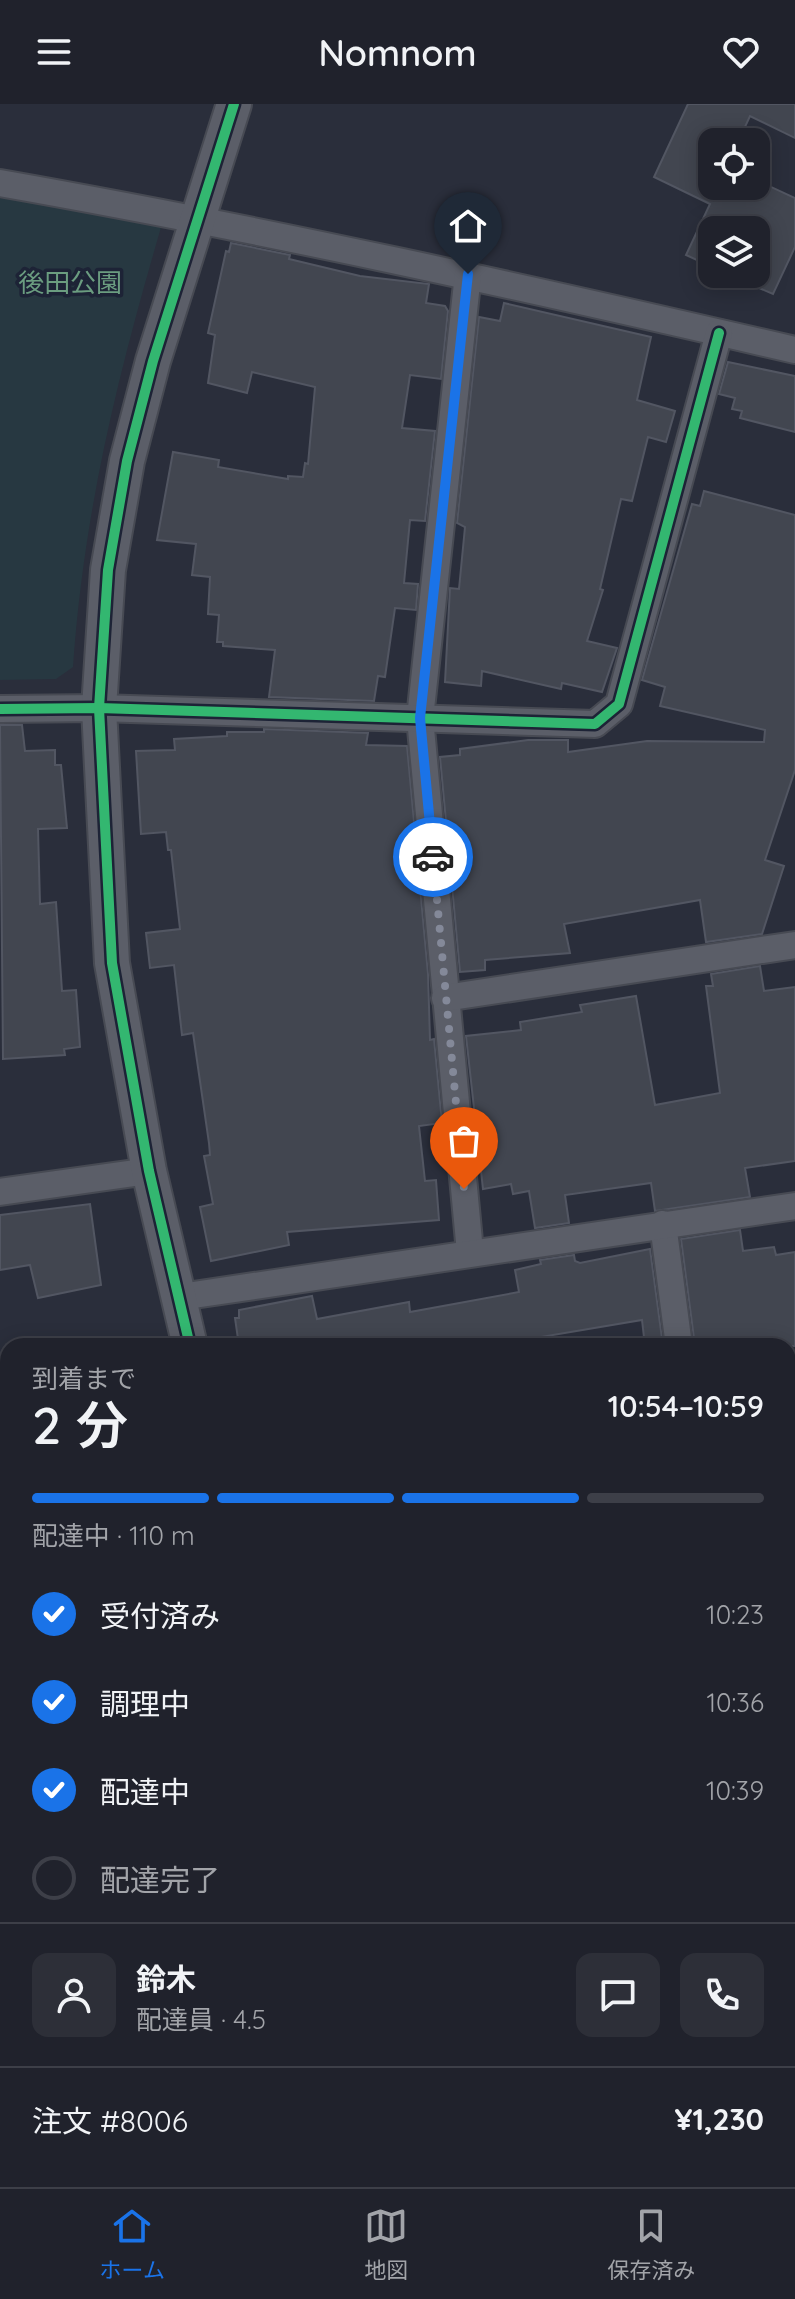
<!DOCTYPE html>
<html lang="ja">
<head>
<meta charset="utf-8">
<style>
	body { margin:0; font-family:Quicksand,"Noto Sans JP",sans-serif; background:#2d2f38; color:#f1f3f6; height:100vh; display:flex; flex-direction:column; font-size:30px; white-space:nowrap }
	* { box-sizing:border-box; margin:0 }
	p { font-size:26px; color:#a2a4a9 }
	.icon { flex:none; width:44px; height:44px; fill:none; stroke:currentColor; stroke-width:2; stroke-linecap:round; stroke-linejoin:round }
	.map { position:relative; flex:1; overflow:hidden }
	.panel { position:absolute; left:0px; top:1234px; width:796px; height:850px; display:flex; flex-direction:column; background:#20222c; border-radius:24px 24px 0 0; box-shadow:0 4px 20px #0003,0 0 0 2px #3d3f48 }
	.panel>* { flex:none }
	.buttons { position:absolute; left:698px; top:24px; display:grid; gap:16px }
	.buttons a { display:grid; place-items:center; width:72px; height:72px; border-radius:16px; background:#20222c; box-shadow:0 4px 20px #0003,0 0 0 2px #3d3f48; font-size:40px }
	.pin { position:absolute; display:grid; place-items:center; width:68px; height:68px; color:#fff; margin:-82px -34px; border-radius:50% 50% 50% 0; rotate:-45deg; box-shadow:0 0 8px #0007 }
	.pin .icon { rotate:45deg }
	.courier { position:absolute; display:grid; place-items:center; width:80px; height:80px; margin:-40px; border:6px solid #1a73e8; border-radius:50%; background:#fff; color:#222; box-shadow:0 2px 10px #0007 }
	.head em { font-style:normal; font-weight:600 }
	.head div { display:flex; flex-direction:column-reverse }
	.head { display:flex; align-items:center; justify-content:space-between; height:136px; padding:0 32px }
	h1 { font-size:52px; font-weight:600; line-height:60px }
	.bar { display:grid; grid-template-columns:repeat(4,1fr); gap:12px 8px; align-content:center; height:96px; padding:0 32px }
	.bar i { height:10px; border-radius:6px; background:#3d3f48 }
	.bar .selected { background:#1a73e8 }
	.bar p { grid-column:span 4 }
	.line { display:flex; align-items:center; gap:20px; padding:0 32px; border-top:2px solid #3d3f48 }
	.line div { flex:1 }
	.round { display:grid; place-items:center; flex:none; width:84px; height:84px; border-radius:16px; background:#2d2f38 }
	ol { padding:0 32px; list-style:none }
	li { display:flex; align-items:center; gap:24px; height:88px }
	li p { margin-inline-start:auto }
	li .icon { padding:8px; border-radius:50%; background:#1a73e8; color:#fff; stroke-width:4 }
	li:last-child { color:#a2a4a9 }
	li i { width:44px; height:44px; border:4px solid #3d3f48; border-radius:50% }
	header { display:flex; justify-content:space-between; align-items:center; height:104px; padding:0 32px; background:#20222c; font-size:36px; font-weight:600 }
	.dock { display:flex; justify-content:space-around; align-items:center; height:112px; border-top:2px solid #3d3f48; background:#20222c; font-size:22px; color:#a2a4a9 }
	.dock a { display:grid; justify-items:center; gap:4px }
	.dock .selected { color:#1a73e8 }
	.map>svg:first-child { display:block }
</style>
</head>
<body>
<header><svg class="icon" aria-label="menu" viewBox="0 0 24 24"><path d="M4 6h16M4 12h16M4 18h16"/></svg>Nomnom<svg class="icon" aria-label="heart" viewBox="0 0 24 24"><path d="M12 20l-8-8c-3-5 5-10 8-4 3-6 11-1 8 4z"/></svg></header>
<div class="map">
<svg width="795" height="2083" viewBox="0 0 795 2083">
	<rect width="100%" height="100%" fill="#2a2e3b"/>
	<g fill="#273841">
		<path d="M 0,94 L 162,120 C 118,271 84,405 73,563 L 56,575 L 0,576 Z"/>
		<polygon points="795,1507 795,1568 788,1570 788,1508"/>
		<polygon points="8,1682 8,1742 0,1744 0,1684"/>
		<polygon points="795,1761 795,1838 788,1841 788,1762"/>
		<polygon points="8,1931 8,2062 0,2064 0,1933"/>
	</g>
	<g fill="#424650" stroke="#525662" stroke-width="2">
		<polygon points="688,0 795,0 795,34 750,12 738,38 712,38 712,82 756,82 756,76 795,94 795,143 773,190 727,170 756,170 756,126 712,126 712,163 686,151 710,100 654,73"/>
		<polygon points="231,139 290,151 289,155 360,172 429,180 426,199 445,202 448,207 441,275 410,271 402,324 435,327 425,417 410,416 404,479 418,480 416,506 395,504 385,573 378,572 374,597 269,593 275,546 223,542 223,538 217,538 219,511 208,510 210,473 192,471 196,440 157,436 173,348 219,356 218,363 288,375 288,372 303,373 305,359 308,360 315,283 252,268 247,289 208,279 215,231 208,229 226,147 229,148"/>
		<polygon points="504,199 651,233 637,296 675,307 666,338 648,333 632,397 621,395 600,485 603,486 587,537 617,544 602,588 562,579 561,585 482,567 481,582 445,578 450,484 459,485 465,423 457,419 479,213 500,217"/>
		<polygon points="728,258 795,272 795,328 740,314 742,307 732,305 735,294 719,290"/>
		<polygon points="704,387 795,411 795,666 765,756 784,762 762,830 706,838 700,796 564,820 570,849 485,856 485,866 460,868 440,653 460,651 460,645 528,636 568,636 568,648 647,637 764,638 765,626 660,602 665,583 642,576 692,400 700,402"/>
		<polygon points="0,621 22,621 25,647 55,646 55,661 61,661 67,724 38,725 40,800 56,798 62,887 76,886 80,943 64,945 65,951 3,955"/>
		<polygon points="264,625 368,629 366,641 407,642 428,870 430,936 434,935 442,1019 419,1022 425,1077 436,1076 439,1116 287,1128 289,1141 211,1157 200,1103 213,1100 204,1052 210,1051 209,1039 193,929 182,931 174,861 150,864 146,829 180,825 171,746 168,746 166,728 141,730 136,647 175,646 174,635 227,632 227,628 264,628"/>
		<polygon points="760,862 764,887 795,883 795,1057 745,1064 750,1093 655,1107 651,1079 565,1091 569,1119 535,1124 529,1087 513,1090 511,1080 483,1085 466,932 521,926 520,918 582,908 580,901 636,892 655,1001 720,989 706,882 713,882 711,870"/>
		<polygon points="90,1100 101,1181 38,1194 30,1161 0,1166 0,1111"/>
		<polygon points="740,1126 743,1147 774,1143 776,1151 795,1148 795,1242 695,1242 681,1135"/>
		<polygon points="650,1145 663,1242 645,1242 642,1216 529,1235 531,1242 239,1242 235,1214 239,1214 239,1206 312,1192 317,1215 409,1198 410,1208 519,1188 515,1166 541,1160 540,1156 574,1151 575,1157 580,1159"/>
	</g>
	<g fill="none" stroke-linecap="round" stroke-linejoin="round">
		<g stroke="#474a53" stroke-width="30">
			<g id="minor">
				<path d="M 0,79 C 267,126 531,185 795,246"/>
				<polyline points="468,170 420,614 470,1148"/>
				<polyline points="0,605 99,604 595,620 619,600 719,229"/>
				<polyline points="445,894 795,841"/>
				<polyline points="0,1088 149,1067"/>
				<polyline points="663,1120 679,1242"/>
				<polyline points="180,1193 795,1102"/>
				<polyline points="788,1362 795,1361"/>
				<polyline points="0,1527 8,1524"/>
				<polyline points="91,2076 93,2083"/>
				<polyline points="0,2080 17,2076"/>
			</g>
		</g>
		<g stroke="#474a53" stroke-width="38">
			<g id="tertiary">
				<polyline points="190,1242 149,1067 112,859 99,604 108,466 127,357 153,257 234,0"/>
				<polyline points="788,1622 795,1620"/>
				<polyline points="788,1702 795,1701"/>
				<polyline points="0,1794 8,1792"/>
				<polyline points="0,1875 8,1873"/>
				<polyline points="363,2076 364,2083"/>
			</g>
		</g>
		<use href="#minor" stroke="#5b5e68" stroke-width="26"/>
		<use href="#tertiary" stroke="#5b5e68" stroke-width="34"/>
		<g stroke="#1d2336" stroke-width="15">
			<g id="cycleway">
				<polyline points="0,605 99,604 595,620 619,600 719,229"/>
				<polyline points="190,1242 149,1067 112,859 99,604 108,466 127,357 153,257 234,0"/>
			</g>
		</g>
		<use href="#cycleway" stroke="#33b770" stroke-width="10"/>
	</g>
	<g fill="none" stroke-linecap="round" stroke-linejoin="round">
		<polyline stroke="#848999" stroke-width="8" stroke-dasharray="0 14.4" points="433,753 464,1085"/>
		<polyline stroke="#1a73e8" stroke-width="10" points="433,753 420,614 468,170"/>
	</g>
	<g text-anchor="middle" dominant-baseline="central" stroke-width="7" stroke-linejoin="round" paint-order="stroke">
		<g font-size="26" fill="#6b9d80" stroke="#1d2336">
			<text x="70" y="178">後田公園</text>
		</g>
	</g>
</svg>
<div class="buttons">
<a><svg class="icon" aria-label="locate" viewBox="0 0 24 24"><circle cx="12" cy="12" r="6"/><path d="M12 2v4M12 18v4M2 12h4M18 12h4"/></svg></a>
<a><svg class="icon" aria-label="layers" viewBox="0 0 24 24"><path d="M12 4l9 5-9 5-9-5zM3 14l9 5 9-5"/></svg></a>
</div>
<div class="pin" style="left:464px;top:1085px;background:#ea580c"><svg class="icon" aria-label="bag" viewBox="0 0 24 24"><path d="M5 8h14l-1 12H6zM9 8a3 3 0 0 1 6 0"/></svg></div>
<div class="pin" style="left:468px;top:170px;background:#1f2937"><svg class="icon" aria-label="home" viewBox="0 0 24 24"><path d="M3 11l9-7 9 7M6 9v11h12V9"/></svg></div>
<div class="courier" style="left:433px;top:753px"><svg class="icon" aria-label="car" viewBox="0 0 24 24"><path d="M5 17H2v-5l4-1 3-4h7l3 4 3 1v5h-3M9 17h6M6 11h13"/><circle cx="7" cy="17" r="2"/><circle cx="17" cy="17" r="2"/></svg></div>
<section class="panel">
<div class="head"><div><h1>2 分</h1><p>到着まで</p></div><em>10:54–10:59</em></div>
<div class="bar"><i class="selected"></i><i class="selected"></i><i class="selected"></i><i></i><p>配達中 · 110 m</p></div>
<ol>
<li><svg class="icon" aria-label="check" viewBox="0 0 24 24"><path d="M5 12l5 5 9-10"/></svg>受付済み<p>10:23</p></li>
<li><svg class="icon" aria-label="check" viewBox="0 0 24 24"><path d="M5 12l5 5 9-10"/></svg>調理中<p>10:36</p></li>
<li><svg class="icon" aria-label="check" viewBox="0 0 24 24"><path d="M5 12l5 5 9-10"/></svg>配達中<p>10:39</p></li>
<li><i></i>配達完了</li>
</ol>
<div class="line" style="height:144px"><a class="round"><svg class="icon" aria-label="person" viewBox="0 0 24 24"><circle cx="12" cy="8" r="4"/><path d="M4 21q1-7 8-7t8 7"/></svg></a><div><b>鈴木</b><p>配達員 · 4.5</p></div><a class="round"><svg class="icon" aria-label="chat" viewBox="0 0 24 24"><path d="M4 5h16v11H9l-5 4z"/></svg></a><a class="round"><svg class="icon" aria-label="phone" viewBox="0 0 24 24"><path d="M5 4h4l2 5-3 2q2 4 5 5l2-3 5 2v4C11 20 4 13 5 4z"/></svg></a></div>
<div class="line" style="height:104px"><div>注文 #8006</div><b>¥1,230</b></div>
</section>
</div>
<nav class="dock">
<a class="selected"><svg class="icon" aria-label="home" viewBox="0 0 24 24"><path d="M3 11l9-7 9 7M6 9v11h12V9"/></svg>ホーム</a>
<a><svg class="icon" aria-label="map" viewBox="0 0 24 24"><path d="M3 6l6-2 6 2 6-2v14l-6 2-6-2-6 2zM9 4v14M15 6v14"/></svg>地図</a>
<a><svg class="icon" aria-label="saved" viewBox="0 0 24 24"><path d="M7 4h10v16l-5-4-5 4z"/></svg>保存済み</a>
</nav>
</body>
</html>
